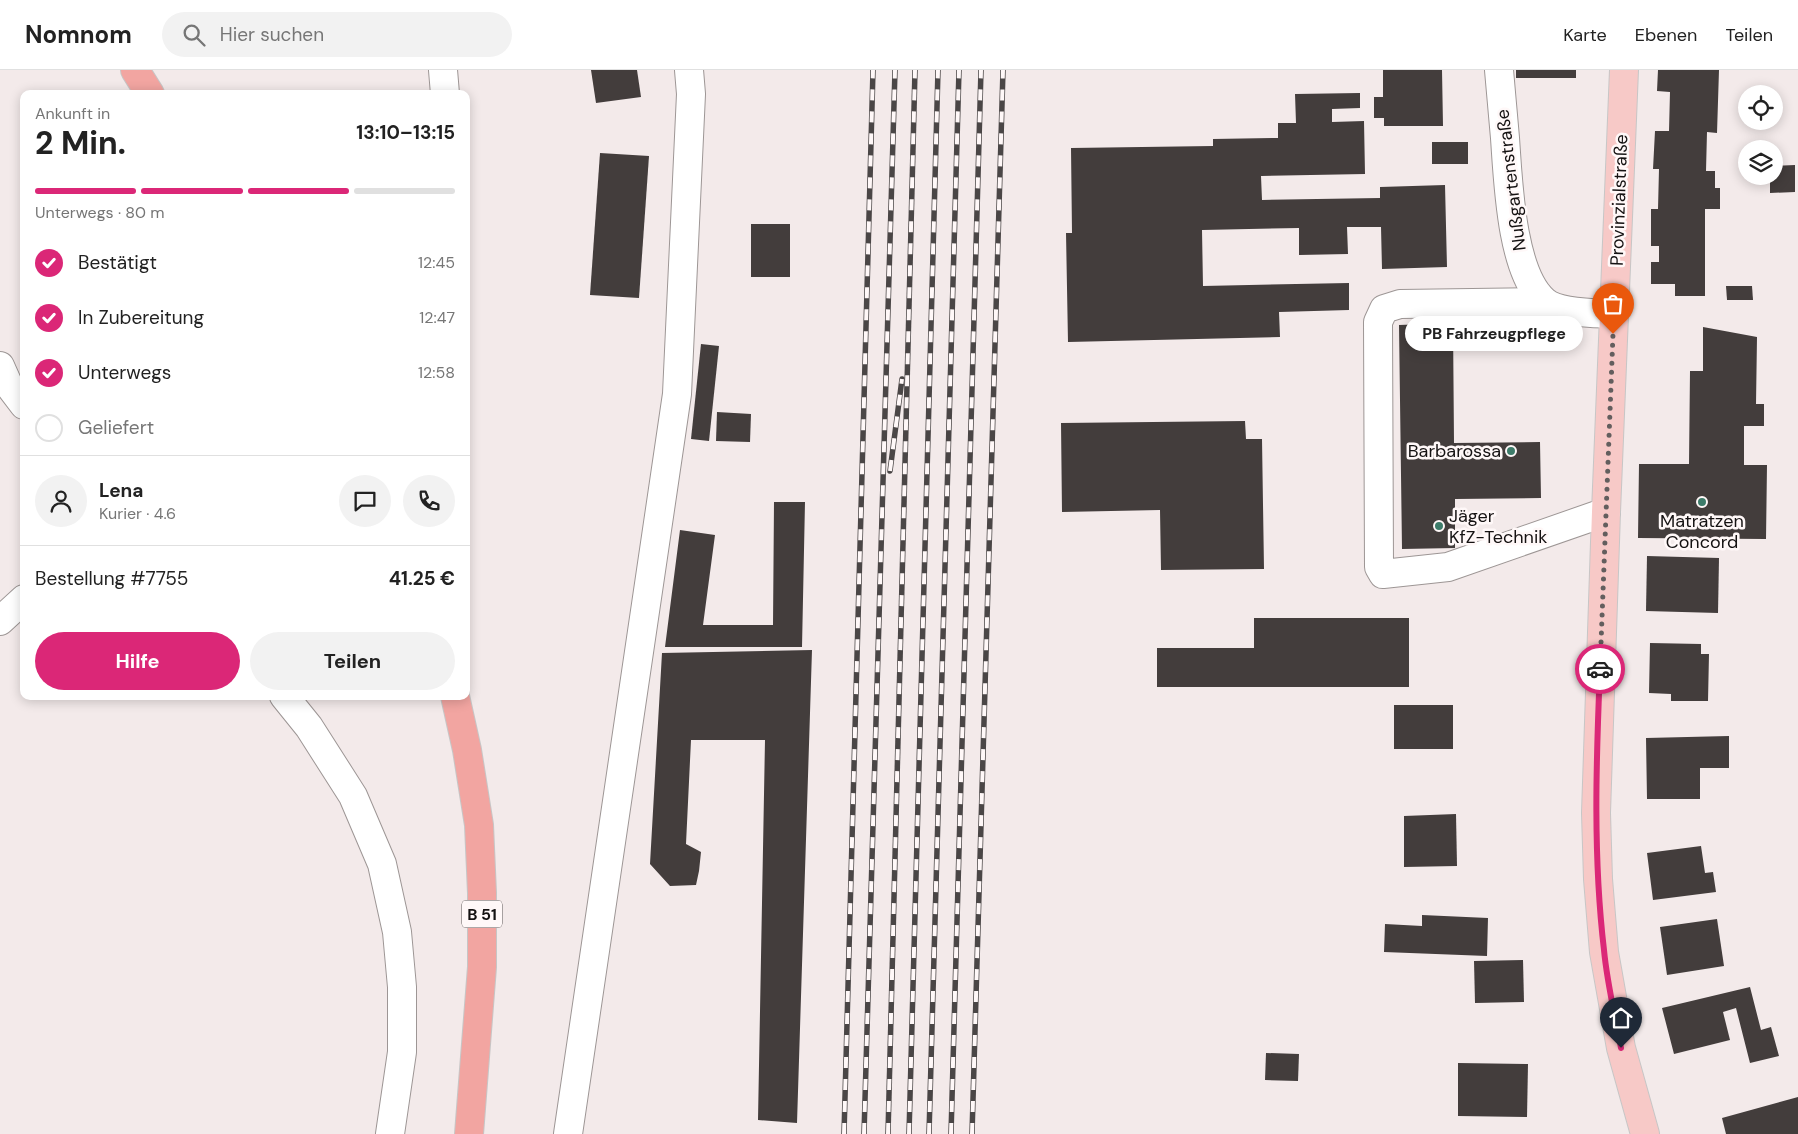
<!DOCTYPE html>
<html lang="de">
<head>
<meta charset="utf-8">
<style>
	body { margin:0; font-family:"DM Sans",sans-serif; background:#f2f2f2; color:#222; height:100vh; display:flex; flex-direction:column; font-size:19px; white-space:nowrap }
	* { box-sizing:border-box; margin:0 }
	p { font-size:16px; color:#767676 }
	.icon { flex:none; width:28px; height:28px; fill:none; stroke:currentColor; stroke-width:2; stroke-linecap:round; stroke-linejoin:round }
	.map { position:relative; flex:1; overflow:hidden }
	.panel { position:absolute; left:20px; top:20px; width:450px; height:610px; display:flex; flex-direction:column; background:#fff; border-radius:10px; box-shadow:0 2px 12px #0003 }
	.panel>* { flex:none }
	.controls { position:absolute; left:1738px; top:15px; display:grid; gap:10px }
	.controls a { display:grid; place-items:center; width:45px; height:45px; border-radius:50%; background:#fff; box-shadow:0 2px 12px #0003; font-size:25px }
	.pin { position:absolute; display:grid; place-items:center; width:42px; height:42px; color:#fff; margin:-51px -21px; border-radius:50% 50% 50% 0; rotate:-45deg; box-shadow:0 0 5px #0007 }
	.pin .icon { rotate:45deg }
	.courier { position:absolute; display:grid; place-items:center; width:50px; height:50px; margin:-25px; border:4px solid #db2777; border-radius:50%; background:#fff; color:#222; box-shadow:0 1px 6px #0007 }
	.bubble { position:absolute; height:35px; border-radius:18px; background:#fff; box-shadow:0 2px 12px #0003; font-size:16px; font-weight:700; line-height:35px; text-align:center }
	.summary em { font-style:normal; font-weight:700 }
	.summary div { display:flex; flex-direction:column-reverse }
	.summary { display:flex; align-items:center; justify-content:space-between; height:85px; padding:0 15px }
	h1 { font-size:32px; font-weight:700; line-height:38px }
	.bar { display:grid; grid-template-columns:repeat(4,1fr); gap:8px 5px; align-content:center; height:60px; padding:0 15px }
	.bar i { height:6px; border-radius:4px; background:#e0e0e0 }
	.bar .selected { background:#db2777 }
	.bar p { grid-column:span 4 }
	.line { display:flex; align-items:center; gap:12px; padding:0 15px; border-top:1px solid #e0e0e0 }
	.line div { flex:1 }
	.round { display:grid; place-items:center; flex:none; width:52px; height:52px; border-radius:26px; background:#f2f2f2 }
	ol { padding:0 15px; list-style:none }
	li { display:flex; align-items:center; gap:15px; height:55px }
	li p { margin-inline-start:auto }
	li .icon { padding:5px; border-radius:50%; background:#db2777; color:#fff; stroke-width:4 }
	li:last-child { color:#767676 }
	li i { width:28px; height:28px; border:2px solid #e0e0e0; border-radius:50% }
	.button { display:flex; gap:10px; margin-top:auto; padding:10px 15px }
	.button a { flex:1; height:58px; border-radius:30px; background:#db2777; color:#fff; font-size:20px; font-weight:700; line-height:58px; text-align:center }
	.button a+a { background:#f2f2f2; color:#222 }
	header { display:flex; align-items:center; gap:30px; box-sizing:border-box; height:70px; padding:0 25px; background:#fff; border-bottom:1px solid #e0e0e0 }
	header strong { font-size:24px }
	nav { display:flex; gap:28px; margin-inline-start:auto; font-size:18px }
	.search { width:350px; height:45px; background:#f2f2f2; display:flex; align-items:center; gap:12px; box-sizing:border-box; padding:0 18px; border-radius:28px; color:#767676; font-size:19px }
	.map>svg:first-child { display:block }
</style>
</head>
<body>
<header>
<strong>Nomnom</strong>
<div class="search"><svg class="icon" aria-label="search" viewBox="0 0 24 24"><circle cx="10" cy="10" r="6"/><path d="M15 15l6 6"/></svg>Hier suchen</div>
<nav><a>Karte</a><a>Ebenen</a><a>Teilen</a></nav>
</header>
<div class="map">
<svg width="1798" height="1064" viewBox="0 0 1798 1064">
	<rect width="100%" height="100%" fill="#f3eaea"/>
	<g fill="#433d3c">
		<polygon points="591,0 637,0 641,27 596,33"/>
		<polygon points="1383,0 1442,0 1443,56 1384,56 1384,48 1374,48 1374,27 1383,27"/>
		<rect x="1516" y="0" width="60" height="8"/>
		<polygon points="1658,0 1719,0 1717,63 1707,62 1706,101 1715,101 1715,118 1720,118 1720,139 1705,139 1705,226 1675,226 1675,214 1651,214 1651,192 1659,192 1659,176 1651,176 1651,139 1658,139 1659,99 1653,99 1655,61 1669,61 1670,22 1657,21"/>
		<polygon points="1360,23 1360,38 1332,39 1332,52 1364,51 1365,104 1261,106 1262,130 1380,128 1380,117 1445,115 1447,197 1382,199 1381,157 1347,157 1348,184 1299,185 1299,158 1202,160 1203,216 1349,213 1349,240 1279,242 1280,267 1068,272 1066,163 1072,163 1071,78 1213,76 1213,69 1278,68 1278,53 1296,53 1295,24"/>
		<rect x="1432" y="72" width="36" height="22"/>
		<polygon points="600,83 649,86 639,228 590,225"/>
		<polygon points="1795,95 1795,122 1770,123 1770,106 1774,106 1774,96"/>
		<rect x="751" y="154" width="39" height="53"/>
		<polygon points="1726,216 1752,216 1753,230 1727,230"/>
		<polygon points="1453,253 1454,373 1540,372 1541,428 1455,429 1455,478 1402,479 1399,255"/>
		<polygon points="1703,257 1757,267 1756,334 1764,334 1764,356 1744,356 1744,395 1767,395 1766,469 1638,468 1639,394 1689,394 1690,301 1703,301"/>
		<polygon points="701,274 719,276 709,371 691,369"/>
		<polygon points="717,342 751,344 750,372 716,371"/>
		<polygon points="1245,351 1246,369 1262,369 1264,499 1161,500 1160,440 1062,442 1061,353"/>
		<polygon points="774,432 805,432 802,577 665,577 680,460 715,465 703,555 773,555"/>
		<polygon points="1647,486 1719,488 1718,543 1646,541"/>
		<polygon points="1254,548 1409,548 1409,617 1157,617 1157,578 1254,578"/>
		<polygon points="1650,573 1701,574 1701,584 1709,584 1708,631 1671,631 1671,624 1649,623"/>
		<polygon points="812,580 797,1053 758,1050 765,670 691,670 686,774 701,782 699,801 696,815 670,816 650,794 662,583"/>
		<rect x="1394" y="635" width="59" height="44"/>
		<polygon points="1729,666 1729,698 1700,698 1700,729 1647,729 1646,668"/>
		<polygon points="1456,744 1457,796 1404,797 1404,746"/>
		<polygon points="1701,776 1705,803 1713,802 1716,822 1653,830 1647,783"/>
		<polygon points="1422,845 1488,848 1487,886 1384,882 1385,854 1422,856"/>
		<polygon points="1717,849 1724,896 1667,905 1660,857"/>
		<polygon points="1523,890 1524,932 1475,933 1474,891"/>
		<polygon points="1750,917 1761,960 1771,957 1779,986 1750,993 1736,938 1723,942 1730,970 1674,984 1662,938"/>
		<polygon points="1266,983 1299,984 1298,1011 1265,1010"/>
		<polygon points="1458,993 1528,994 1527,1047 1458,1046"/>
		<polygon points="1798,1027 1798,1064 1726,1064 1722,1048"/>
	</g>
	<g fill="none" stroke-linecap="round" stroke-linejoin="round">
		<g stroke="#9d9695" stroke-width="30">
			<g id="minor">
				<polyline points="443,0 445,24"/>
				<path d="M 1499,0 C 1501,23 1503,45 1505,68 C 1508,110 1511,202 1544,231 C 1558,244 1596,243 1614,244"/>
				<polyline points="1544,232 1400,234 1384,239 1378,252 1379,497 1383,504 1448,497 1606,442"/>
				<polyline points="0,296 8,314 24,335"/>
				<polyline points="0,551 24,529"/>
				<polyline points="284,626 309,657 353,726 382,794 397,862 402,917 402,982 390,1064"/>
				<polyline points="568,1064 677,324 691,24 689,0"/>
			</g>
		</g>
		<g stroke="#c7c6c6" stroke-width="30">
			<polyline id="major" points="1624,0 1606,442 1596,743 1598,809 1604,882 1621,978 1645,1064"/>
		</g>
		<g stroke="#c7c6c6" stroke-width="30">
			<g id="highway">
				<polyline points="135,0 150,24"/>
				<polyline points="455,626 467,680 479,755 482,823 482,897 469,1064"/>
			</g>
		</g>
		<use href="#minor" stroke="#fff" stroke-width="28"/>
		<use href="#major" stroke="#f7c9c7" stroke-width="28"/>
		<use href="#highway" stroke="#f2a5a1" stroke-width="28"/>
		<g stroke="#4a4646" stroke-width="5.5">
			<g id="rail">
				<polyline points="890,401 902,309"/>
				<polyline points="844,1064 873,0"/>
				<polyline points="864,1064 895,0"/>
				<polyline points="888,1064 915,0"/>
				<polyline points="909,1064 938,0"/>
				<polyline points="929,1064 959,0"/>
				<polyline points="951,1064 981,0"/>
				<polyline points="972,1064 1003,0"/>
			</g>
		</g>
		<use href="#rail" stroke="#fff8f8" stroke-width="4" stroke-dasharray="11" stroke-linecap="butt"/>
	</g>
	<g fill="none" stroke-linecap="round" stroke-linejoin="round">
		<polyline stroke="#635e5e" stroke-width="5" stroke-dasharray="0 9" points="1600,599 1613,264"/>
		<path stroke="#db2777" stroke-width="6" d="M 1600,599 C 1596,693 1593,787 1604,880 C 1607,913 1615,945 1621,978"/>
	</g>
	<g fill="#3d7c6a" stroke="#fff8f8" stroke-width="2">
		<circle cx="1511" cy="381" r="5"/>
		<circle cx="1702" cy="432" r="5"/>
		<circle cx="1439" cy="456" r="5"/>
	</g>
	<g text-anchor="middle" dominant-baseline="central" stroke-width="5" stroke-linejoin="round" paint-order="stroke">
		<rect fill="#fff8f8" stroke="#5b5757" stroke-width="1" x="462" y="830.5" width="40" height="27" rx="4"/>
		<g font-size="16" font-weight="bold" fill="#151212">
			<text x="482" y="844">B 51</text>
		</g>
		<g font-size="18" fill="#151212" stroke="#fff8f8">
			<text transform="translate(1511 110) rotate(-97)">Nußgartenstraße</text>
			<text transform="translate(1619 130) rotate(-88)">Provinzialstraße</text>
		</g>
		<g font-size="18" fill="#151212" stroke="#fff8f8" text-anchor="end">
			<text x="1501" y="381">Barbarossa</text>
			<text x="1449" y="446" text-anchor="start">Jäger<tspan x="1449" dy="21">KfZ-Technik</tspan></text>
			<text x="1702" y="451" text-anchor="middle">Matratzen<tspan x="1702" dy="21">Concord</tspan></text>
		</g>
	</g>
</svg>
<div class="controls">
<a><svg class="icon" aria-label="locate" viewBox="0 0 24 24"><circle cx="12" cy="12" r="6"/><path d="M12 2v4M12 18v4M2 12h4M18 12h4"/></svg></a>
<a><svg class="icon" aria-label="layers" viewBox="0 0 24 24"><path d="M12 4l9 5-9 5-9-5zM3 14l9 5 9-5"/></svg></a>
</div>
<div class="pin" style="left:1613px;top:264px;background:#ea580c"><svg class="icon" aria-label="bag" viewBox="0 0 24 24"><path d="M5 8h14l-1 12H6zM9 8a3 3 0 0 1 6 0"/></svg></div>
<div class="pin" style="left:1621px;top:978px;background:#1f2937"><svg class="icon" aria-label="home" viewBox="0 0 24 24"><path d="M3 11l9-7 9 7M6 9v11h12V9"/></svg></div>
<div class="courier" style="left:1600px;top:599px"><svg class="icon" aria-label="car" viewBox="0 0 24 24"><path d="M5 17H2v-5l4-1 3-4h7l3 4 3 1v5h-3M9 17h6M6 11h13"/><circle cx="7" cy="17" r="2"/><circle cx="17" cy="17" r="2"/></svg></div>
<div class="bubble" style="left:1405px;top:246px;width:178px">PB Fahrzeugpflege</div>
<section class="panel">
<div class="summary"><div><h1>2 Min.</h1><p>Ankunft in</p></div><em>13:10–13:15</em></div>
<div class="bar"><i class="selected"></i><i class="selected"></i><i class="selected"></i><i></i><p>Unterwegs · 80 m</p></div>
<ol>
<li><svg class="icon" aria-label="check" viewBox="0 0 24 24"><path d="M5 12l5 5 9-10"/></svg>Bestätigt<p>12:45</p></li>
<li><svg class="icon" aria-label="check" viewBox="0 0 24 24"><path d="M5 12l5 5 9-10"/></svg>In Zubereitung<p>12:47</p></li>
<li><svg class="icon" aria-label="check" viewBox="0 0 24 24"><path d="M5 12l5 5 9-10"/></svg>Unterwegs<p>12:58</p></li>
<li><i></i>Geliefert</li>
</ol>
<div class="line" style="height:90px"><a class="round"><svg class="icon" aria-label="person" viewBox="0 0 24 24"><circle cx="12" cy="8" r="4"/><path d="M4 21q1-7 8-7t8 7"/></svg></a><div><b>Lena</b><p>Kurier · 4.6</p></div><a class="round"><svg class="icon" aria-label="chat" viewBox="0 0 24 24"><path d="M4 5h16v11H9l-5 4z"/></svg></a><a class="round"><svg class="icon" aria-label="phone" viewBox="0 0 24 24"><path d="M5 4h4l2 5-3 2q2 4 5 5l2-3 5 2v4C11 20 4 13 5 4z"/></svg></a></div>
<div class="line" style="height:65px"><div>Bestellung #7755</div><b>41.25 €</b></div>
<div class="button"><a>Hilfe</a><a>Teilen</a></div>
</section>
</div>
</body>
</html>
